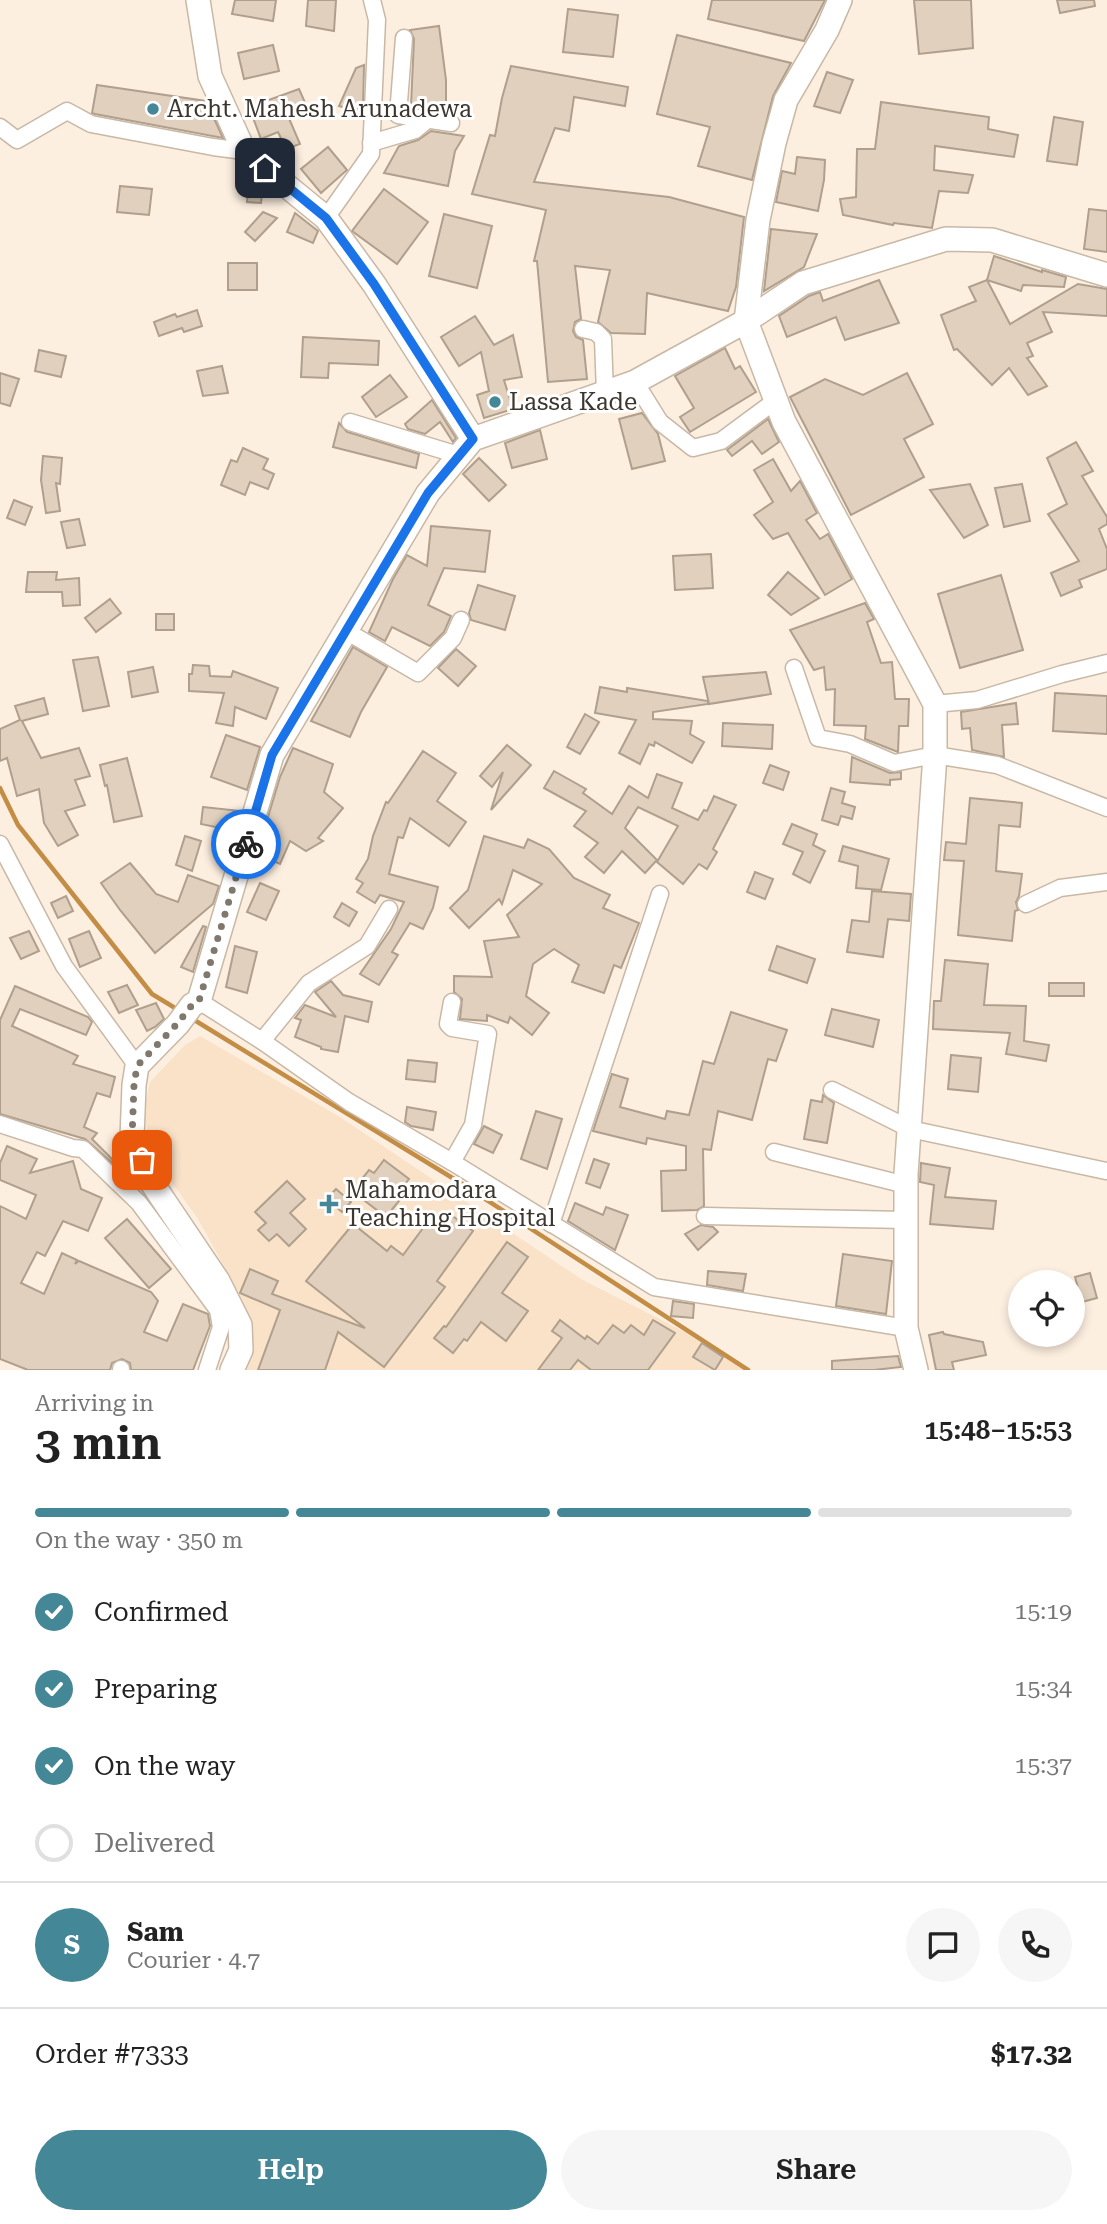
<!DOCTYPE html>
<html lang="en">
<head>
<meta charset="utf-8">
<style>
	body { margin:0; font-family:"Roboto Serif",serif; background:#f6f6f6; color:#222; height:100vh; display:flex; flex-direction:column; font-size:26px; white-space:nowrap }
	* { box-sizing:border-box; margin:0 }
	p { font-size:23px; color:#767676 }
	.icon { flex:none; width:38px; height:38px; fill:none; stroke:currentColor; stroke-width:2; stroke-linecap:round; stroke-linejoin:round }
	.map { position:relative; height:1370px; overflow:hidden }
	.details { display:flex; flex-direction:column; background:#fff; flex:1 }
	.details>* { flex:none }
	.controls { position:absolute; left:1008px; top:1270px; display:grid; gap:14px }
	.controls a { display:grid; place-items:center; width:77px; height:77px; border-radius:50%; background:#fff; box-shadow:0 4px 10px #0003; font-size:35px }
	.pin { position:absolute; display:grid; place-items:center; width:60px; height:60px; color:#fff; margin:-30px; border-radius:14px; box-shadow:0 4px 10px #0006 }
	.courier { position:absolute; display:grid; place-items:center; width:70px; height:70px; margin:-35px; border:5px solid #1a73e8; border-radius:50%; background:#fff; color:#222; box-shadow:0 2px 9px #0007 }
	.headline em { font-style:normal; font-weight:600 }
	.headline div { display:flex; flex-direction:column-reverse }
	.headline { display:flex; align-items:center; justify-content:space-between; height:119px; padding:0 35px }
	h1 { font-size:46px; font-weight:600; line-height:52px }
	.bar { display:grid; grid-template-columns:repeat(4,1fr); gap:10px 7px; align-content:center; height:84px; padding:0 35px }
	.bar i { height:9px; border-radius:5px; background:#e0e0e0 }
	.bar .selected { background:#448796 }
	.bar p { grid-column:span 4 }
	.line { display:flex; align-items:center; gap:18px; padding:0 35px; border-top:2px solid #e0e0e0 }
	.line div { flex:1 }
	.round { display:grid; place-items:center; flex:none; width:74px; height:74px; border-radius:37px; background:#f6f6f6 }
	ol { padding:0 35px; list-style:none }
	li { display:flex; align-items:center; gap:21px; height:77px }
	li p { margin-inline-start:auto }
	li .icon { padding:7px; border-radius:50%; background:#448796; color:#fff; stroke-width:4 }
	li:last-child { color:#767676 }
	li i { width:38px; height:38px; border:4px solid #e0e0e0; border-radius:50% }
	.primary-button { display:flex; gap:14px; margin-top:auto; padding:14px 35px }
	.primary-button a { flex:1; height:80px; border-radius:42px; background:#448796; color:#fff; font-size:28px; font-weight:600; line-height:80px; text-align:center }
	.primary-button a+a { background:#f6f6f6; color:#222 }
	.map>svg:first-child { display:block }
</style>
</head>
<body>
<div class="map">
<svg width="1107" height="1370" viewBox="0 0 1107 1370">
	<rect width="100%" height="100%" fill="#fdefe0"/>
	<polygon fill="#f9e2c8" points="200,1036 340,1117 581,1279 722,1351 749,1370 246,1370 252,1350 250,1317 236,1296 231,1279 198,1219 151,1153 144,1110 150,1082 185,1045"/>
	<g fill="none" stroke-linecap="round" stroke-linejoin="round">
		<g stroke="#c38d46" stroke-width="4.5">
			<polyline points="0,788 18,825 152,994 180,1011"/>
			<polyline points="191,1018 459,1182 748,1370"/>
		</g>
	</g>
	<g fill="#e1d0bd" stroke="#af9f8c" stroke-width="2">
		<polygon points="235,0 276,0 273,21 232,14"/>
		<polygon points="308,0 336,0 334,31 306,26"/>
		<polygon points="712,0 825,0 804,41 708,19"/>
		<polygon points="914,0 971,0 973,48 919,54"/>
		<polygon points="1057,0 1094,0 1095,6 1060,13"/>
		<polygon points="568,9 618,15 613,57 563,52"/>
		<polygon points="439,26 446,80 446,105 411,106 414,39 410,30"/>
		<polygon points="677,35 791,63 773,96 752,180 698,166 710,127 657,114"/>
		<polygon points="273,45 279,71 244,79 238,53"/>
		<polygon points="364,65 363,107 357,107 357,111 339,106 356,68"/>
		<polygon points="511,66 628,87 625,106 574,97 569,131 555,128 534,182 669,197 744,217 736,287 728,311 647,293 645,334 611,333 598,322 610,270 575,266 581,319 575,322 573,331 576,337 583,340 587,379 548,382 537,261 534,261 546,210 472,194 490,135 495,136 502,98"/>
		<polygon points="827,72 853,80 840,113 814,106"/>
		<polygon points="97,85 206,101 223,138 95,114 92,113"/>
		<polygon points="299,89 307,107 288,116 300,144 286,149 278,132 261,139 249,107"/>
		<polygon points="881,102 989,117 988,129 1018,135 1014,157 935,146 934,170 973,175 968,193 939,191 932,228 894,223 893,225 843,215 840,199 856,197 857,149 875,149"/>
		<polygon points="1054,117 1083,122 1077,165 1047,161"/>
		<polygon points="431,131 464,136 455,151 448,186 384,173 399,146 418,140"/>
		<polygon points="328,147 347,170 321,193 301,169"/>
		<polygon points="797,157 825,160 824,180 818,211 776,202 782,171 795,174"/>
		<polygon points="249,180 259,181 263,184 261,203 247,202"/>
		<polygon points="120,186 152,189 149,215 117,212"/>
		<polygon points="384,189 428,222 397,264 352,231"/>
		<polygon points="1089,209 1107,211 1107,252 1084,249"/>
		<polygon points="263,212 277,218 255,241 245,232"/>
		<polygon points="295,213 318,231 313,243 287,232"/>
		<polygon points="444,214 492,226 477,288 429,276"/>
		<polygon points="771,229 817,234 804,267 764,291"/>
		<polygon points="994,256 1042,272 1042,270 1066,277 1064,287 1023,285 1021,291 987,280"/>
		<rect x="228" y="263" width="29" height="27"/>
		<polygon points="879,280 899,323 845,340 836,317 787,337 779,316 809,296 820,292 823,301"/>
		<polygon points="987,280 1010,324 1078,284 1107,289 1107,316 1043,312 1052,332 1027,343 1033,356 1027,358 1047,386 1028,395 1009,368 992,385 957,349 954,350 941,315 976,301 969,287"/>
		<polygon points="197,310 202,326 184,332 182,328 159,336 154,322 175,314 177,317"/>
		<polygon points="475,316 494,345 513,335 522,377 504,380 513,409 484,418 477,395 489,391 481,352 459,366 441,337"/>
		<polygon points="303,337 379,341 378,365 329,363 328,378 301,377"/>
		<polygon points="725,348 735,369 740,366 756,392 690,432 680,417 694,408 675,376"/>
		<polygon points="39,350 66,356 61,377 35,371"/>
		<polygon points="222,366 228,393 203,396 197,371"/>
		<polygon points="0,373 19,379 10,406 0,403"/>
		<polygon points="907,373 933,424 904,439 924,477 851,515 790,397 825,379 863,395"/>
		<polygon points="390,375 407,397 376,417 362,397"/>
		<polygon points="432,400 456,438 453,442 440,422 425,434 408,429 405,424"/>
		<polygon points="642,413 658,434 665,461 632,469 619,419"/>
		<polygon points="768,419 779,442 762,454 752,441 732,456 727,450"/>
		<polygon points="339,423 347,432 419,454 416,468 333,447"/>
		<polygon points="540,430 547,459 512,468 505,443"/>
		<polygon points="1076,442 1093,471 1082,476 1107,517 1107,524 1099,529 1107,549 1107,569 1079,580 1082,587 1061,596 1051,573 1079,561 1048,514 1067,504 1047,458"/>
		<polygon points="243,448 268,459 263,469 274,474 268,489 250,482 245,495 221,485 231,460 237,462"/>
		<polygon points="43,456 62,458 60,484 56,483 60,511 46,513 41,480"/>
		<polygon points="479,458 506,485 489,501 463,474"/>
		<polygon points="773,459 791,491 800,481 817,513 806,520 820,539 828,534 852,579 825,595 788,533 773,539 754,515 773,502 754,470"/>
		<polygon points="970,484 988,525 964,538 930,490"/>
		<polygon points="1022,484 1030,521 1004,527 995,488"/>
		<polygon points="14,500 32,507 25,525 7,518"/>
		<polygon points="79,519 85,545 67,548 61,522"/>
		<polygon points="431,526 490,531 485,572 444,568 428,605 451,616 444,632 430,646 392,627 385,641 369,632 393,579 407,555 427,566"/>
		<polygon points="711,554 713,588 675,590 673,556"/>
		<polygon points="28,572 57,572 56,580 79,578 80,605 63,606 62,592 26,592"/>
		<polygon points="788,572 819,598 791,615 768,595"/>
		<polygon points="1001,575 1023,650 960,668 938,594"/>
		<polygon points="478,585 515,596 505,630 471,620 469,613"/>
		<polygon points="110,599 121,613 96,632 85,618"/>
		<polygon points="865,603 874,619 867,622 881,663 892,662 895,699 909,699 908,726 899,726 898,752 865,739 866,726 834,725 835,689 826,690 824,667 814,670 790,630"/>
		<rect x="156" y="614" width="18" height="16"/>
		<polygon points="353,647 387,667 361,712 350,737 311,721"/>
		<polygon points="456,649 476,666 458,686 438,668"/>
		<polygon points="98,657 109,706 83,711 73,660"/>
		<polygon points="193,665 209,666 210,676 231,677 233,671 278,688 266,719 235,707 233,726 216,723 224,693 189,691 189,674 192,674"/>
		<polygon points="153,667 158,692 132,697 128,672"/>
		<polygon points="766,672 771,694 709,704 703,677"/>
		<polygon points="600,687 627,692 627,688 708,701 708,704 653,712 653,719 692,721 690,734 704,742 692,763 655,742 654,746 649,744 640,764 619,753 636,720 595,713"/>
		<polygon points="1055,693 1107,696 1107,734 1053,731"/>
		<polygon points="44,698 48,714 22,721 41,758 79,748 90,776 75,780 85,805 65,811 78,835 58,846 44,823 39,789 17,796 7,758 0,761 0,729 20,720 15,706"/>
		<polygon points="1016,703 1018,724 1002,725 1004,757 972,750 970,728 962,729 961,712"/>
		<polygon points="585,714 599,722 580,754 567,747"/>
		<polygon points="723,723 773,725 772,749 722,746"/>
		<polygon points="226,735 260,747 247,790 211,777"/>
		<polygon points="507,745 531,765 491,810 503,772 492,787 480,776"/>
		<polygon points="293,748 333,764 324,792 343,808 318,838 323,841 306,851 290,841 280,864 257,854 280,777"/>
		<polygon points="423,751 456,773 437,801 466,822 449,846 410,818 403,838 398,837 389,874 438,887 433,908 423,929 410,923 392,952 398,955 379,985 360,974 391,929 404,902 380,895 375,903 357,892 363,883 356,879 368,859 373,836 386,802 388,803"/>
		<polygon points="852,757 890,773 901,772 901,779 890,780 890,785 850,782"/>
		<polygon points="127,758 142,816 114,822 107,785 105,786 100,765"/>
		<polygon points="770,765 789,772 783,790 763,783"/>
		<polygon points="554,771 586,789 583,793 612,814 629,786 648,798 657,774 682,783 672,808 698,820 704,810 707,811 714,796 736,805 713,849 717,852 707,869 699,864 683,884 657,862 678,826 638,807 625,828 657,860 645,873 622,851 604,873 585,857 598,843 574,826 586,811 544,788"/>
		<polygon points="831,788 845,792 842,803 855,807 852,819 841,816 838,825 822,820"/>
		<polygon points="970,798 1022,803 1020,827 999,825 996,871 1022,874 1019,896 1016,902 1018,910 1015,911 1012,941 958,935 964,861 944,860 946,842 966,844"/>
		<polygon points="203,807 241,811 235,831 201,824"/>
		<polygon points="792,824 817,834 813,845 825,851 810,883 793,874 803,852 783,844"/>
		<polygon points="185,836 201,841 192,871 176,865"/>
		<polygon points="484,836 524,848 528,839 549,849 574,878 610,895 603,908 639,923 621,968 614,965 604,993 572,982 579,965 554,949 533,964 526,996 549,1013 532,1035 510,1017 508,1023 487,1015 487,1021 460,1019 462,999 454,992 454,976 492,977 484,941 519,937 507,915 542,884 513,870 502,904 499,899 469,928 450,908 468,890"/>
		<polygon points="843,846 889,859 881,890 856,888 858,866 839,861"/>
		<polygon points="130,863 156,894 178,902 188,875 219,886 213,904 155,953 120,910 101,883"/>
		<polygon points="755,872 773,879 765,899 747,892"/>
		<polygon points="260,883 279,891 266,920 247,912"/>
		<polygon points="872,891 911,894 909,921 888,919 883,957 847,952 852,920 869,922"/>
		<polygon points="66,896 73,911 58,918 51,903"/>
		<polygon points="342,903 357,912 349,926 334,917"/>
		<polygon points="203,926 206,927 193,972 181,967"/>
		<polygon points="29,931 39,951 21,959 10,938"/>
		<polygon points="89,931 101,958 80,967 69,939"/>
		<polygon points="235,946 257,952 247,993 226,987"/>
		<polygon points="777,946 815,959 807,983 769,970"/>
		<polygon points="945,960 988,964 984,1005 1026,1006 1024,1041 1049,1045 1046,1061 1006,1054 1010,1033 933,1029 934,1001 941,1001"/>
		<polygon points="331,981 343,995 372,1002 368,1022 345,1016 338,1052 321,1049 321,1047 295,1037 301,1020 295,1018 305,1005 336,1017 315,992"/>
		<rect x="1049" y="983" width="35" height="13"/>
		<polygon points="127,985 138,1005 119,1013 108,992"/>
		<polygon points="15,986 88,1017 92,1022 86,1035 20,1009 12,1026 78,1056 73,1064 115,1077 110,1097 97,1093 84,1127 97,1133 92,1139 118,1165 116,1166 85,1139 0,1114 0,1020"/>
		<polygon points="156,1003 164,1019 155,1027 147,1031 136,1010"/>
		<polygon points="832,1009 879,1020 873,1047 825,1035"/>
		<polygon points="731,1012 787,1030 776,1061 768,1059 752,1120 718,1111 711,1150 703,1149 704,1206 697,1210 662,1211 661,1171 686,1170 686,1146 647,1138 646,1144 593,1131 612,1074 628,1079 620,1107 665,1119 667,1111 689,1115 703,1061 714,1064"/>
		<polygon points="951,1055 981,1058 978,1092 948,1089"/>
		<polygon points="408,1060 437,1063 435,1082 406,1079"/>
		<polygon points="823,1095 834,1103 827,1143 804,1139 811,1100 822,1102"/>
		<polygon points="407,1107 436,1112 433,1130 411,1126 405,1122"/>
		<polygon points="536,1111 562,1119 547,1169 521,1159"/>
		<polygon points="484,1126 502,1135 493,1153 474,1144"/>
		<polygon points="7,1146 37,1159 30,1173 73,1161 81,1189 102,1198 88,1231 63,1221 45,1256 37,1252 21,1283 44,1294 62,1253 77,1260 75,1264 79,1261 151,1292 158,1301 144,1332 167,1341 183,1304 208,1314 210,1326 193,1370 131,1370 130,1363 122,1359 112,1363 110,1370 28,1370 0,1359 0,1206 26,1219 36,1195 0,1180 0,1163"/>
		<polygon points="594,1159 609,1164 600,1188 586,1183"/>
		<polygon points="384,1160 409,1179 398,1193 403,1196 386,1217 352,1191 369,1170 374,1173"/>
		<polygon points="921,1163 950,1168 945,1197 996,1201 993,1229 930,1224 934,1185 920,1182"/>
		<polygon points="287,1181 305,1199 290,1213 306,1229 289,1246 277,1234 269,1241 258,1230 266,1223 255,1212"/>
		<polygon points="336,1189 351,1202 342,1212 327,1199"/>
		<polygon points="575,1203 603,1215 606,1207 628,1215 615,1250 568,1221"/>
		<polygon points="447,1212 473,1231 437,1281 445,1287 384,1367 338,1332 325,1370 258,1370 280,1310 240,1293 250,1269 278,1281 272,1294 365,1328 306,1281 353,1224 387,1251 391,1246 403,1255 429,1220 437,1225"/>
		<polygon points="127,1219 171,1269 149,1288 105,1238"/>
		<polygon points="701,1225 713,1227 718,1232 698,1250 685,1234"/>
		<polygon points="507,1242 528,1257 502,1293 528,1311 506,1341 481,1322 467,1341 464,1339 453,1353 434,1338 444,1326 446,1327"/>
		<polygon points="843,1254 892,1261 886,1314 836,1306"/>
		<polygon points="708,1271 746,1274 743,1291 707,1285"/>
		<polygon points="1090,1273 1097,1298 1082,1302 1075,1277"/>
		<polygon points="673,1301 694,1304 693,1318 671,1316"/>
		<polygon points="560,1320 585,1339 587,1336 598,1344 613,1325 624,1333 631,1325 644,1335 653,1320 675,1333 648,1370 591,1370 578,1360 570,1370 538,1370 562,1338 552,1331"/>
		<polygon points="943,1332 944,1334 983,1342 986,1355 952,1362 954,1370 936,1370 929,1335"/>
		<polygon points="702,1343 723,1357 715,1370 693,1357"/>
		<polygon points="898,1356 901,1367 874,1370 832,1370 832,1361"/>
	</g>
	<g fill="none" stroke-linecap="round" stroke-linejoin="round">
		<g stroke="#c8b8a5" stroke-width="19">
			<g id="street">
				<polyline points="404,38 398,115 451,123"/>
				<polyline points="0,127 17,140 67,111 91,124 213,147 244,151"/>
				<polyline points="371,143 415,130 427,120"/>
				<polyline points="326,218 371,154 377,20 372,0"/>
				<polyline points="583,329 596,332 603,339 605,394"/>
				<polyline points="635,382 660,422 693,448 721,441 775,401"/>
				<polyline points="350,422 458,455"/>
				<polyline points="346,631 418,673 453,638 461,620"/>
				<polyline points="794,668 818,738 850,744 894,763 935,755 997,765 1107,808"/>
				<polyline points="935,704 977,700 1062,674 1107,663"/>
				<polyline points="0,844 64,966 137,1066"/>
				<polyline points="1026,904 1060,888 1107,882"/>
				<polyline points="199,1001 262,1041 349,1102 452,1162 654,1287 906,1328"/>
				<polyline points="452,1002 448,1024 452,1028 488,1034 473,1125 452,1162"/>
				<polyline points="262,1041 309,983 367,946 389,909"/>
				<polyline points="832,1090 910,1129 1106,1171"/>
				<polyline points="0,1124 73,1148 83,1149 139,1203 218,1310 221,1327 207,1370"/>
				<polyline points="774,1152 906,1185"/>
				<polyline points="705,1216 906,1220"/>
				<polyline points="551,1224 660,894"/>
				<polyline points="121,1370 121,1369"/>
			</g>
		</g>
		<g stroke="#c8b8a5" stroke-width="26">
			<g id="secondary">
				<polyline points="198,0 210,76 244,151 326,218 374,284 473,439"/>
				<polyline points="840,0 827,30 786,100 774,143 758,220 746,321 784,422 935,704 935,755 906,1174 906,1328 916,1370"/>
				<polyline points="232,1370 241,1350 240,1325 218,1281 152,1183 132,1138 134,1085 137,1066 178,1024 192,1005 199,1001 272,755 428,493 473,439 635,382 746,321 803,283 946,239 992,240 1107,275"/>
			</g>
		</g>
		<use href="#street" stroke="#fff" stroke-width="16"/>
		<use href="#secondary" stroke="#fff" stroke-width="23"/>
	</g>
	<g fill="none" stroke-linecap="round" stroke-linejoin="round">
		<polyline stroke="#80776d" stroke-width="7" stroke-dasharray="0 12.6" points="142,1160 132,1138 134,1085 137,1066 177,1024 192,1005 199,1001 246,844"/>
		<polyline stroke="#1a73e8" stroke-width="9" points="246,844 272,755 428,493 473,439 374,284 326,218 265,168"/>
	</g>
	<g fill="#448796" stroke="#fff" stroke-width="2.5">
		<circle cx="153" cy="109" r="7"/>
		<circle cx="495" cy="402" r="7"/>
		<path d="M325.5 1193.5h7v7h7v7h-7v7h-7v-7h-7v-7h7z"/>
	</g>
	<g text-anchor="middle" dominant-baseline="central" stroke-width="6" stroke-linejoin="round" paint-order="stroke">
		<g font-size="24" fill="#3d362f" stroke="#fff" text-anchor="start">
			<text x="167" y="109">Archt. Mahesh Arunadewa</text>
			<text x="509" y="402">Lassa Kade</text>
			<text x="345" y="1190">Mahamodara<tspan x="345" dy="28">Teaching Hospital</tspan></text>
		</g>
	</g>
</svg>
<div class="controls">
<a><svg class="icon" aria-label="locate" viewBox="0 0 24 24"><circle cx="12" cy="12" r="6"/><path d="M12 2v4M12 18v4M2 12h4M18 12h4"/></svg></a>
</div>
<div class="pin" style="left:142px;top:1160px;background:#ea580c"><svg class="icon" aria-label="bag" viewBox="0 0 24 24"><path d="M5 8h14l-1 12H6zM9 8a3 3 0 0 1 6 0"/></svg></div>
<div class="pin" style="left:265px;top:168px;background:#1f2937"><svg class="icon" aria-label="home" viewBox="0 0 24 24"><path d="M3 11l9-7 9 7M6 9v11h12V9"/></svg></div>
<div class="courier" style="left:246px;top:844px"><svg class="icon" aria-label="bike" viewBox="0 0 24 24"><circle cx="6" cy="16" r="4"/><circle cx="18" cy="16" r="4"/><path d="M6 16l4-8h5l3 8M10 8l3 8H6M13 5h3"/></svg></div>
</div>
<section class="details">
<div class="headline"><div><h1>3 min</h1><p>Arriving in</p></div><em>15:48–15:53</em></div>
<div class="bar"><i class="selected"></i><i class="selected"></i><i class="selected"></i><i></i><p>On the way · 350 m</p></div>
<ol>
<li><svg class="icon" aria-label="check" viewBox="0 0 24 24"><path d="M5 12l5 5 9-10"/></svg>Confirmed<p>15:19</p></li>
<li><svg class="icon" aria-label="check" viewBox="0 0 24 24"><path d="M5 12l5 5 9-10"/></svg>Preparing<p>15:34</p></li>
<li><svg class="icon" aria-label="check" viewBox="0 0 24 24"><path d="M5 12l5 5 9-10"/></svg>On the way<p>15:37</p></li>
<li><i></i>Delivered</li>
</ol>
<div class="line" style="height:126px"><b class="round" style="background:#448796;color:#fff">S</b><div><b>Sam</b><p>Courier · 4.7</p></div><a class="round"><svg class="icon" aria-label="chat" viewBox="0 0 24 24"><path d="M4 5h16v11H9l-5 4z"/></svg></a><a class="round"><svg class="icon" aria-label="phone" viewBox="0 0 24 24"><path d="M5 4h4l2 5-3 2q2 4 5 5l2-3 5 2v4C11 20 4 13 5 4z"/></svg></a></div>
<div class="line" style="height:91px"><div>Order #7333</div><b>$17.32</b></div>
<div class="primary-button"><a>Help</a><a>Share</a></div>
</section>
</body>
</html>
